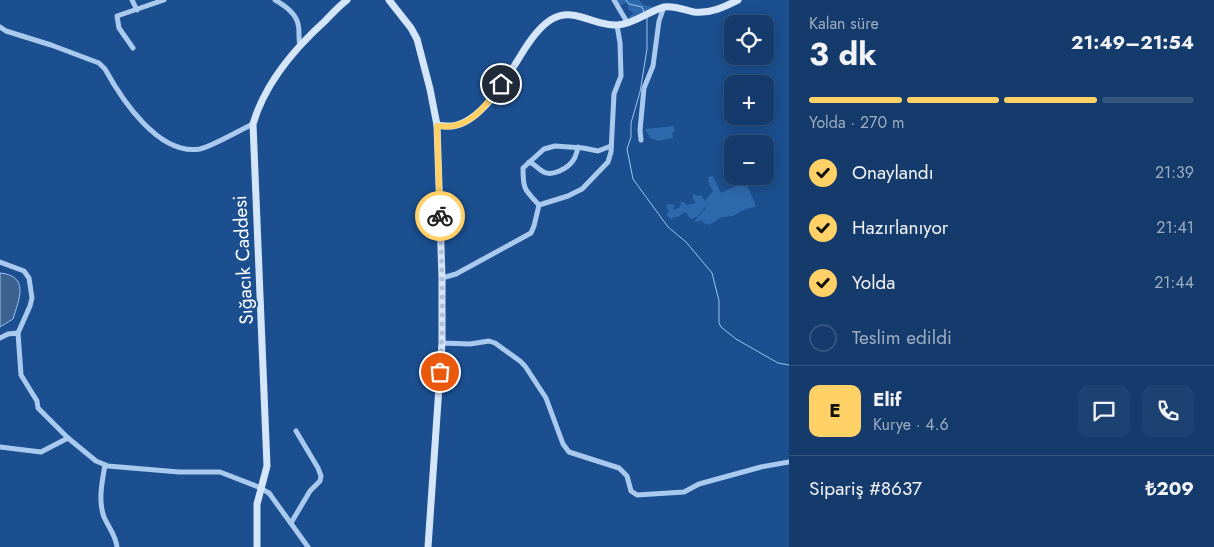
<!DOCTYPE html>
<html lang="tr">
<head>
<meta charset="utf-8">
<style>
	body { margin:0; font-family:Jost,sans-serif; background:#1d4271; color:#f1f3f6; height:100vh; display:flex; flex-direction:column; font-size:19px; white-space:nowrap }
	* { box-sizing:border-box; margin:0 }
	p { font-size:16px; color:#9dadc1 }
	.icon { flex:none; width:28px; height:28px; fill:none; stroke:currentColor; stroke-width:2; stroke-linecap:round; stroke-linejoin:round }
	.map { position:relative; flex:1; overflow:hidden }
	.side { display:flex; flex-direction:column; background:#143b6b; width:425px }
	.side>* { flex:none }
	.controls { position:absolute; left:724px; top:15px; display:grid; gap:10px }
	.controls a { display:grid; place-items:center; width:50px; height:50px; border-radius:10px; background:#143b6b; box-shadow:0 2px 12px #0003,0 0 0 1px #33557e; font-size:25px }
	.pin { position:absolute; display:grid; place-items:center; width:42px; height:42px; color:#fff; margin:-21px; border:2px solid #fff; border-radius:50%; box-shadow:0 1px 5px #0007 }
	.courier { position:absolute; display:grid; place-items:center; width:50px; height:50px; margin:-25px; border:4px solid #ffd166; border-radius:50%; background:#fff; color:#222; box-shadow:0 1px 6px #0007 }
	.headline em { font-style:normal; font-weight:700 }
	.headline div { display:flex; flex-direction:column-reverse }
	.headline { display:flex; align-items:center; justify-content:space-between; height:85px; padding:0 20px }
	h1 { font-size:32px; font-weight:700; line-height:38px }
	.bar { display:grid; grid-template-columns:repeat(4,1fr); gap:8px 5px; align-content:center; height:60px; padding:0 20px }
	.bar i { height:6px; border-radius:4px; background:#33557e }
	.bar .on { background:#ffd166 }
	.bar p { grid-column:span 4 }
	.line { display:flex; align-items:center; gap:12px; padding:0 20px; border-top:1px solid #33557e }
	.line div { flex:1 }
	.round { display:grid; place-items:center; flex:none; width:52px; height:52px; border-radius:10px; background:#1d4271 }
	ol { padding:0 20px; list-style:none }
	li { display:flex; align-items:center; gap:15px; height:55px }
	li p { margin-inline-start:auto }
	li .icon { padding:5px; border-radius:50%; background:#ffd166; color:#111; stroke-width:4 }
	li:last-child { color:#9dadc1 }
	li i { width:28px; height:28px; border:2px solid #33557e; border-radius:50% }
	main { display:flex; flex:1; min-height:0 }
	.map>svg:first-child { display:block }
</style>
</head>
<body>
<main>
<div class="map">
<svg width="789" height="547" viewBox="0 0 789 547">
	<rect width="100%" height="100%" fill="#1b4f8f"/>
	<g fill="#2e69ad">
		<polygon points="616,0 639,0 644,5 657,8 633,19 628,17 634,13 629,10 627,3 620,5"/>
		<polygon points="674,126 675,132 672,132 673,138 658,141 650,138 645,129"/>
		<polygon points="713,176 721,193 744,182 748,187 756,206 741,211 733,216 722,217 709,225 704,223 702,220 693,223 706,208 706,206 697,217 691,219 688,216 686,212 677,217 673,217 672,220 666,215 669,211 666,205 668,204 675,205 673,209 674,210 680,207 681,202 684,202 687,205 696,203 693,199 693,194 698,196 701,195 705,201 713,191 709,184 708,177"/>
	</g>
	<path fill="#3c6290" stroke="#9cc4f0" d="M 0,273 C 30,276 19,299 13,319 L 0,327 Z"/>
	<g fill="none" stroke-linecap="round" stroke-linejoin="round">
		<g stroke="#9cc4f0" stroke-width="1">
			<polyline points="626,0 629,4 642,7 644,12"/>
			<polyline points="647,18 647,49 640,92 631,123 631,137 627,149 633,179 668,227 686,242 712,273 719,301 719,323 721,327 736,339 778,363 789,365"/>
		</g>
		<g stroke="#a9c9ee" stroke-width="5">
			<polyline points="132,0 137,10"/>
			<path d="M 275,0 C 284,5 296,14 298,24 C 300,31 298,38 300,45"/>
			<polyline points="614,0 627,22"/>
			<path d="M 0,27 L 6,31 L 51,45 L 99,63 L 105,69 C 122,100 159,156 200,149 C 213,146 240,130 253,124"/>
			<polyline points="133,48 119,28 117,16 164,0"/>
			<polyline points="641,140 640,130 644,88 653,66 659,21 664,7"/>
			<path d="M 529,162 C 535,164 537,168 542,171 C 551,178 569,168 574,159 C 576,156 577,151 578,147"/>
			<path d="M 539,205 C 524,189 523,189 523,168 L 544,149 L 555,146 L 583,148 L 598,151 L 611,146"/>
			<polyline points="0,262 24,271 29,278 32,298 30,306 18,333"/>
			<polyline points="442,278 456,274 531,233 534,226 539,205 568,196 582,189 608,162 611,152 614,94 621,76 620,43 617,25"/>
			<polyline points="0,338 8,334 18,333 21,375 37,401 38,408 68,438 96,461 108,466 179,472 220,472 261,488 270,494"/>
			<polyline points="442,343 470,344 489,341 495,343 520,361 525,366 546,398 563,444 569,452 619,468 627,476 631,491 637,495 684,492 699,484 761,467 789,462"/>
			<polyline points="0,447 41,452 68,438"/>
			<path d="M 105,465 C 102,482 98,501 104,517 C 109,528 116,536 117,547"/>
			<polyline points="269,493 308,547"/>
			<polyline points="291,523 310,491 320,481 321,476 318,468 296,431"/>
		</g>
		<g stroke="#d6e6fa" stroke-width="7">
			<polyline points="389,0 411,28 417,39 430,89 437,125 442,278 442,343 428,547"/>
			<path d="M 437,125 C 442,126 447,126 452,126 C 483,122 509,74 524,50 C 531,39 540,26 552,19 C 574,6 595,27 618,25 C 634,24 649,11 664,7 C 674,5 684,10 694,12 C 710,14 724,7 738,0"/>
			<path d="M 257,547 L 257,504 L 267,466 L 253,124 C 265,83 294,49 325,21 C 332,14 339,6 347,0"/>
		</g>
	</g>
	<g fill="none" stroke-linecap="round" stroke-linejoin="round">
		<path stroke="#afc1d8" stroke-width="5" stroke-dasharray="0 9" d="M 440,216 C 442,268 444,320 440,372"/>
		<path stroke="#ffd166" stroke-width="6" d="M 440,216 L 437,126 C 442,126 448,127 453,126 C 476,122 489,101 501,84"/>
	</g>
	<g text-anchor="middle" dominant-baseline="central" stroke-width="4" stroke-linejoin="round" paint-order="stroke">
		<g font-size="19" fill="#fff" stroke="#1b4f8f">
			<text transform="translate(243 260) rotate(-93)">Sığacık Caddesi</text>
		</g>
	</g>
</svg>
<div class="controls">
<a><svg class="icon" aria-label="locate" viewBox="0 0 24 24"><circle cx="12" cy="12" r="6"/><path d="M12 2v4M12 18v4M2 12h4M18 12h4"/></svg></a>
<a>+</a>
<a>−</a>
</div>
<div class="pin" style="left:440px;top:372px;background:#ea580c"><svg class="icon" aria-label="bag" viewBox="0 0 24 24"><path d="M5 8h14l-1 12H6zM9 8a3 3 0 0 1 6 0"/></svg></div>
<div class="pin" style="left:501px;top:84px;background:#1f2937"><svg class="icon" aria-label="home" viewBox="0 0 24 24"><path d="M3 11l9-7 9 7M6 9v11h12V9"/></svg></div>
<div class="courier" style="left:440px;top:216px"><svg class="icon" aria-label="bike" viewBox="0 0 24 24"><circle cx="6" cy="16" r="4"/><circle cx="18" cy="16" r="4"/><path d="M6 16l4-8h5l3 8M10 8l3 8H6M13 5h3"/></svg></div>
</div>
<section class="side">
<div class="headline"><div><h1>3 dk</h1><p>Kalan süre</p></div><em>21:49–21:54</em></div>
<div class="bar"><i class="on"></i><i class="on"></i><i class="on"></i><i></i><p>Yolda · 270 m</p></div>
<ol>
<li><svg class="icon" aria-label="check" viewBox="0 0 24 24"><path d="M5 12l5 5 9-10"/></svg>Onaylandı<p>21:39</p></li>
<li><svg class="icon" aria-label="check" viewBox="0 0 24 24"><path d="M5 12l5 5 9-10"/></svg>Hazırlanıyor<p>21:41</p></li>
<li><svg class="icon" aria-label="check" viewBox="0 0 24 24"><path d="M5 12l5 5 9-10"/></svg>Yolda<p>21:44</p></li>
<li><i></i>Teslim edildi</li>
</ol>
<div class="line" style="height:90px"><b class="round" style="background:#ffd166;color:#111">E</b><div><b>Elif</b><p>Kurye · 4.6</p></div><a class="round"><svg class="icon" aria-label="chat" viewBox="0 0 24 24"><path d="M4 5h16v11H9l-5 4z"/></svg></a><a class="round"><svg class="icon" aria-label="phone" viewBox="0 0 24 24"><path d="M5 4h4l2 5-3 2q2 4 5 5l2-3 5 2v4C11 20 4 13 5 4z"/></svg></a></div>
<div class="line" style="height:65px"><div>Sipariş #8637</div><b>₺209</b></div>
</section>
</main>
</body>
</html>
